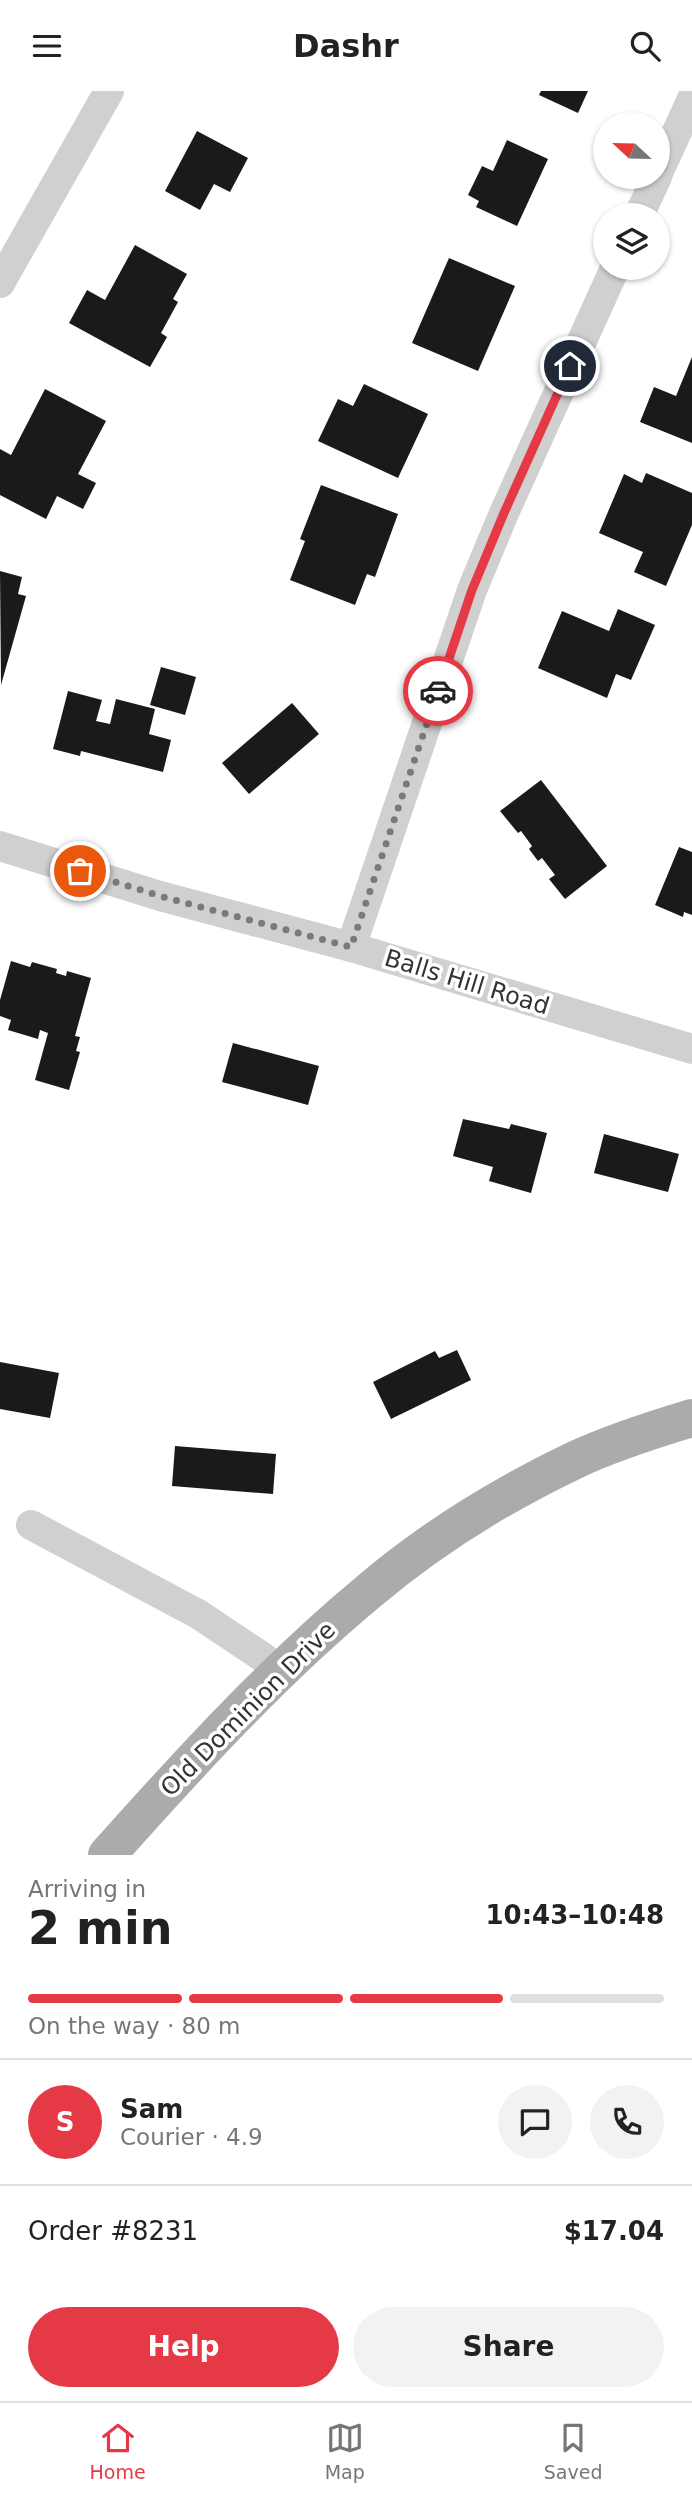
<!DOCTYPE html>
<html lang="en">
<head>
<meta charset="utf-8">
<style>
	body { margin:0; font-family:"DejaVu Sans",sans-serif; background:#f2f2f2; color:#222; height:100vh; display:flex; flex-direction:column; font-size:26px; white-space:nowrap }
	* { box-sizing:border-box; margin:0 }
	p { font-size:23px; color:#767676 }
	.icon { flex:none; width:38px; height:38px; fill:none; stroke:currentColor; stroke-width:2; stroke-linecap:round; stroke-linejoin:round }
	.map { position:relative; height:1764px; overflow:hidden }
	.side { display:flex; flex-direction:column; background:#fff; flex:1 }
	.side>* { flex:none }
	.needle { width:46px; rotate:292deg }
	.controls { position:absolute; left:593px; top:21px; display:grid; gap:14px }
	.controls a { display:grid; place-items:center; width:77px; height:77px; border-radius:50%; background:#fff; box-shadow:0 2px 5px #0004; font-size:35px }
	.pin { position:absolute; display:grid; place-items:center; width:60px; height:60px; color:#fff; margin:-30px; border:4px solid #fff; border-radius:50%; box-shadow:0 2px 7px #0007 }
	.courier { position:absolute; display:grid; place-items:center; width:70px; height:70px; margin:-35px; border:5px solid #e63946; border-radius:50%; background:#fff; color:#222; box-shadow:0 2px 9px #0007 }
	.head em { font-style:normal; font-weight:600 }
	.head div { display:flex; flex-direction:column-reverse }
	.head { display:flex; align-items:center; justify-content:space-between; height:119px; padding:0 28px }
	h1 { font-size:46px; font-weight:600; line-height:52px }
	.bar { display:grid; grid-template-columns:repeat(4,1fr); gap:10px 7px; align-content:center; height:84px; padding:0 28px }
	.bar i { height:9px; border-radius:5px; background:#e0e0e0 }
	.bar .on { background:#e63946 }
	.bar p { grid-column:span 4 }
	.line { display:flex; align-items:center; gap:18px; padding:0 28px; border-top:2px solid #e0e0e0 }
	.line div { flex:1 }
	.round { display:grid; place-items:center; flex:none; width:74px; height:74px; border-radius:37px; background:#f2f2f2 }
	.action { display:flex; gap:14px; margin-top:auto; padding:14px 28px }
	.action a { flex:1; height:80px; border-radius:42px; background:#e63946; color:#fff; font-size:28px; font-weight:600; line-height:80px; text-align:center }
	.action a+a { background:#f2f2f2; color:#222 }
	header { display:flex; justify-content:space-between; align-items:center; height:91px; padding:0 28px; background:#fff; font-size:32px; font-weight:600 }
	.tab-bar { display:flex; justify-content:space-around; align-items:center; height:98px; border-top:2px solid #e0e0e0; background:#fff; font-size:19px; color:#767676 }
	.tab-bar a { display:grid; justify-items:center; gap:4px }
	.tab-bar .on { color:#e63946 }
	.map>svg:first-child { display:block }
</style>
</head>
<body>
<header><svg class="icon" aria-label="menu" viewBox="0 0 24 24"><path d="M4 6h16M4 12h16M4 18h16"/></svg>Dashr<svg class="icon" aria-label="search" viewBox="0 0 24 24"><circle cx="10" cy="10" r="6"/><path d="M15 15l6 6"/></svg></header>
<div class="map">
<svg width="692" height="1764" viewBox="0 0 692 1764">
	<rect width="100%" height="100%" fill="#fff"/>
	<g fill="#1a1a1a">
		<polygon points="541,0 588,0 578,22 539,4"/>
		<polygon points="197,40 248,67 230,101 214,93 200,119 165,100"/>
		<polygon points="507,49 548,68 517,135 476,116 479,110 468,104 482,75 493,80"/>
		<polygon points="135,154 187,183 173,208 178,211 161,242 167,246 150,276 69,232 87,199 105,209"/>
		<polygon points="449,167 515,195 478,280 412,252"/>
		<polygon points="692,266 692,352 640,331 654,296 676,305"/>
		<polygon points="364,293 428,323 398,387 318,350 338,308 353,315"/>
		<polygon points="45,298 106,330 78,383 96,392 83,418 57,405 46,428 0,404 0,358 11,364"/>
		<polygon points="646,382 692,402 692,434 666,495 634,481 643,461 599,442 624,383 642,392"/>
		<polygon points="321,394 398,423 375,486 367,483 355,514 290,489 305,450 300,448"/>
		<polygon points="0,480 22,486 18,503 26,505 1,594"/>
		<polygon points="618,518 655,534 631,589 616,583 607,607 538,577 562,520 609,540"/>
		<polygon points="161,576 196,586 185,624 150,614"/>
		<polygon points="68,600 102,609 96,630 110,633 116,608 155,618 149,643 171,649 163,681 81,660 80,665 53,658"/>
		<polygon points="292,612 319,643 249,703 222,672"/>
		<polygon points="541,689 607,775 565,808 549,788 555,784 542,767 538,770 529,758 532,755 521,740 518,742 500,720"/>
		<polygon points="679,756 692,761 692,824 684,821 683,826 655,814"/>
		<polygon points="11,870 30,876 32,871 57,878 56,882 66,885 67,880 91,887 75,945 80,946 76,960 80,961 69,999 35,989 48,942 40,939 38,948 8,939 11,929 0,925 0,909"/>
		<polygon points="233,952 319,975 308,1014 222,991"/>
		<polygon points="463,1028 509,1038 511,1033 547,1042 531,1102 489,1090 493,1076 453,1065"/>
		<polygon points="604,1043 679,1063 668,1101 594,1082"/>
		<polygon points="457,1259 471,1289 391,1328 373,1291 435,1260 439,1267"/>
		<polygon points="0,1271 59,1282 50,1327 0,1318"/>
		<polygon points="175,1355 276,1363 273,1403 172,1395"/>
	</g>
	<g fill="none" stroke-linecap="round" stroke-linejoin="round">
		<g stroke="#d0d0d0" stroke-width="30">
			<polyline points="658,82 692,8"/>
			<polyline points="639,124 657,86"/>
			<polyline points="0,192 109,0"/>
			<polyline points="0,755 160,805 351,856 692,958"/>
			<polyline points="351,856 472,499 504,422 615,177"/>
			<polyline points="31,1434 198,1523 264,1567 277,1581"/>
		</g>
		<path stroke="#ababab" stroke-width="38" d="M 107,1764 C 189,1672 273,1580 368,1501 C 429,1449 500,1405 573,1370 C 611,1352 652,1339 692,1327"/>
	</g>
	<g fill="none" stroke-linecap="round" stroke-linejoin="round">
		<polyline stroke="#7a7a7a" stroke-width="7" stroke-dasharray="0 12.6" points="80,780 160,805 351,856 438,600"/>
		<polyline stroke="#e63946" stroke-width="9" points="438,600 472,499 504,422 570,275"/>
	</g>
	<g text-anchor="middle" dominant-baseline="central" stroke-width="7" stroke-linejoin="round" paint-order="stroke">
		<g font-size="24" fill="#333" stroke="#fff">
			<text transform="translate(467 891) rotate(17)">Balls Hill Road</text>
			<text transform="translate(248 1618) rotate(-45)">Old Dominion Drive</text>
		</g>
	</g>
</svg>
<div class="controls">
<a><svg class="needle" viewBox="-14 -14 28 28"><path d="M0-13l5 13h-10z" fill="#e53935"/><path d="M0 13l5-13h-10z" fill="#767676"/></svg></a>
<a><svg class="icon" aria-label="layers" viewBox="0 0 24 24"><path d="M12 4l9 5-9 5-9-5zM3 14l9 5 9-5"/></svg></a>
</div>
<div class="pin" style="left:80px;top:780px;background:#ea580c"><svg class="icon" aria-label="bag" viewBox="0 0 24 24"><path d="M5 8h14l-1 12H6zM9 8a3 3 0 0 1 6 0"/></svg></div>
<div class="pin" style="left:570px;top:275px;background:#1f2937"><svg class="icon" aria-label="home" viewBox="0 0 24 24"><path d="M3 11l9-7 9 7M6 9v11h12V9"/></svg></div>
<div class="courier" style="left:438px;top:600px"><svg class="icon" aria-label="car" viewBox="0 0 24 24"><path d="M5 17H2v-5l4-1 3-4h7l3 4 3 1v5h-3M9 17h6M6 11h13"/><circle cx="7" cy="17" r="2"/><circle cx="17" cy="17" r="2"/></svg></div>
</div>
<section class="side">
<div class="head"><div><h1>2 min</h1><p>Arriving in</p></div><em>10:43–10:48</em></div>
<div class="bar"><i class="on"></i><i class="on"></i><i class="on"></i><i></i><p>On the way · 80 m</p></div>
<div class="line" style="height:126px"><b class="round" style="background:#e63946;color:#fff">S</b><div><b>Sam</b><p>Courier · 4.9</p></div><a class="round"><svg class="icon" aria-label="chat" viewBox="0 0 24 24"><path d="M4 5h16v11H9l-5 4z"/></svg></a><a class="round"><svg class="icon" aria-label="phone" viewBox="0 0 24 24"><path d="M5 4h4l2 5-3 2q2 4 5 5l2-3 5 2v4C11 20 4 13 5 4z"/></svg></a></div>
<div class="line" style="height:91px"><div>Order #8231</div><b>$17.04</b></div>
<div class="action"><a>Help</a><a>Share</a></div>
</section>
<nav class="tab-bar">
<a class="on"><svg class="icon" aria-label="home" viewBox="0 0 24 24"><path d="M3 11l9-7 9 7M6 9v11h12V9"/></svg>Home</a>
<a><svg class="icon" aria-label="map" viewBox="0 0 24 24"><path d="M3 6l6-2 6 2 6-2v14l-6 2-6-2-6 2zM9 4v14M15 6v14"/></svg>Map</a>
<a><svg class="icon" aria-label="saved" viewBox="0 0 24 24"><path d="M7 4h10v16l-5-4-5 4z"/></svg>Saved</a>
</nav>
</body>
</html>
